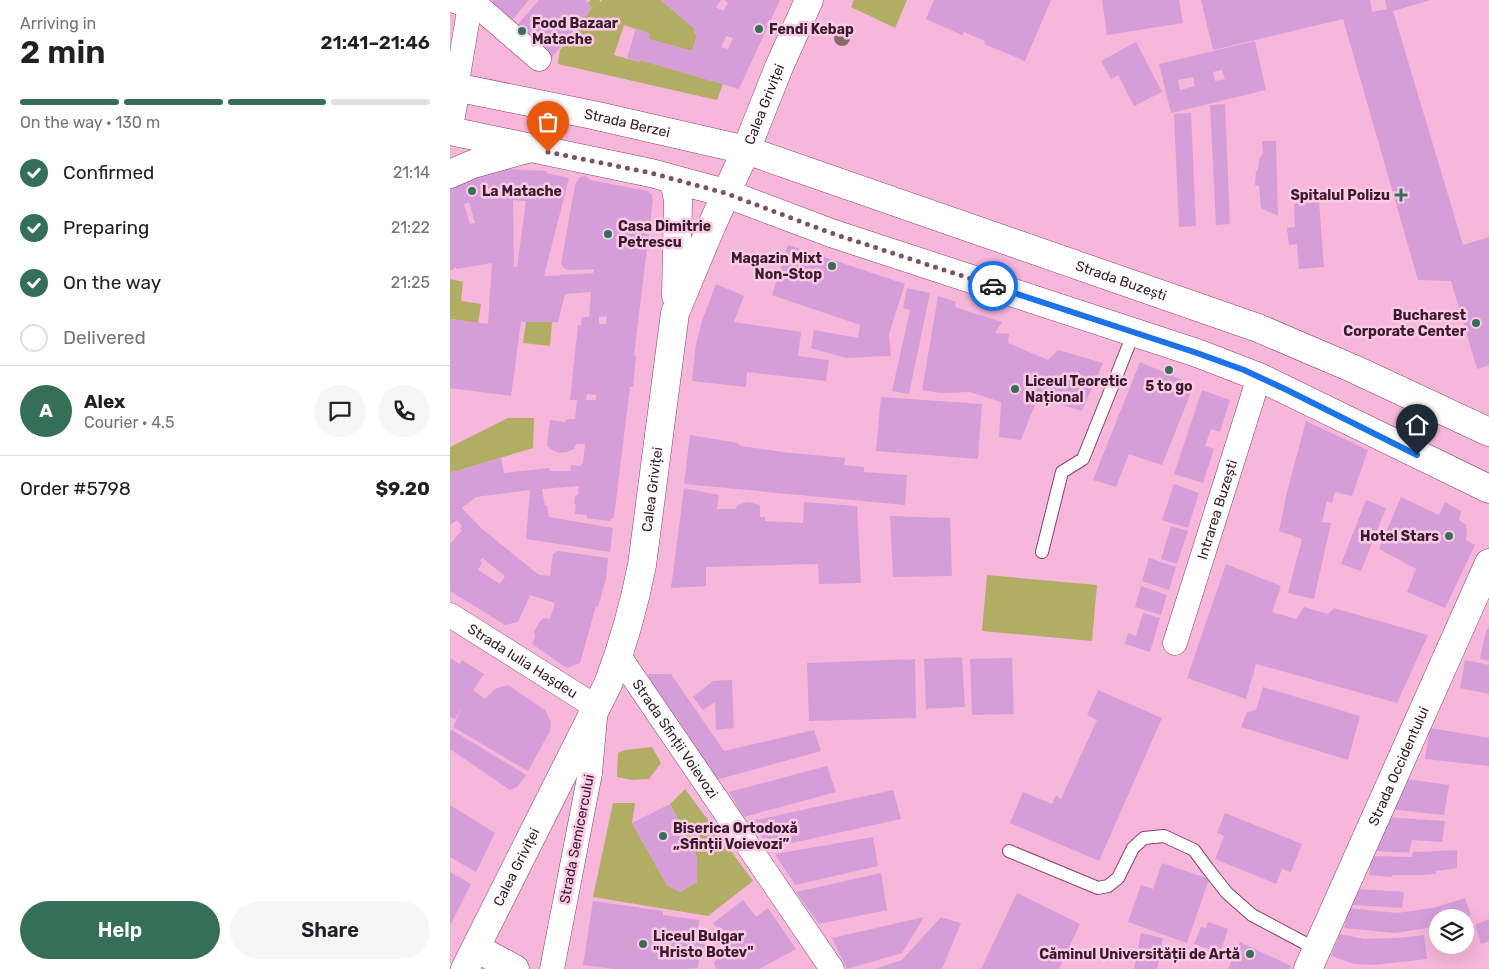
<!DOCTYPE html>
<html lang="en">
<head>
<meta charset="utf-8">
<style>
	body { margin:0; font-family:Rubik,sans-serif; background:#f6f6f6; color:#202124; height:100vh; display:flex; flex-direction:column; font-size:19px; white-space:nowrap }
	* { box-sizing:border-box; margin:0 }
	p { font-size:16px; color:#757577 }
	.icon { flex:none; width:28px; height:28px; fill:none; stroke:currentColor; stroke-width:2; stroke-linecap:round; stroke-linejoin:round }
	.map { position:relative; flex:1; overflow:hidden }
	.sheet { display:flex; flex-direction:column; background:#fff; width:450px }
	.sheet>* { flex:none }
	.fabs { position:absolute; left:979px; top:909px; display:grid; gap:10px }
	.fabs a { display:grid; place-items:center; width:45px; height:45px; border-radius:50%; background:#fff; box-shadow:0 5px 20px #0002; font-size:25px }
	.pin { position:absolute; display:grid; place-items:center; width:42px; height:42px; color:#fff; margin:-51px -21px; border-radius:50% 50% 50% 0; rotate:-45deg; box-shadow:0 0 5px #0007 }
	.pin .icon { rotate:45deg }
	.courier { position:absolute; display:grid; place-items:center; width:50px; height:50px; margin:-25px; border:4px solid #1a73e8; border-radius:50%; background:#fff; color:#222; box-shadow:0 1px 6px #0007 }
	.summary em { font-style:normal; font-weight:600 }
	.summary div { display:flex; flex-direction:column-reverse }
	.summary { display:flex; align-items:center; justify-content:space-between; height:85px; padding:0 20px }
	h1 { font-size:32px; font-weight:600; line-height:38px }
	.bar { display:grid; grid-template-columns:repeat(4,1fr); gap:8px 5px; align-content:center; height:60px; padding:0 20px }
	.bar i { height:6px; border-radius:4px; background:#e0e0e0 }
	.bar .current { background:#366f58 }
	.bar p { grid-column:span 4 }
	.line { display:flex; align-items:center; gap:12px; padding:0 20px; border-top:1px solid #e0e0e0 }
	.line div { flex:1 }
	.round { display:grid; place-items:center; flex:none; width:52px; height:52px; border-radius:26px; background:#f6f6f6 }
	ol { padding:0 20px; list-style:none }
	li { display:flex; align-items:center; gap:15px; height:55px }
	li p { margin-inline-start:auto }
	li .icon { padding:5px; border-radius:50%; background:#366f58; color:#fff; stroke-width:4 }
	li:last-child { color:#757577 }
	li i { width:28px; height:28px; border:2px solid #e0e0e0; border-radius:50% }
	.action { display:flex; gap:10px; margin-top:auto; padding:10px 20px }
	.action a { flex:1; height:58px; border-radius:30px; background:#366f58; color:#fff; font-size:20px; font-weight:600; line-height:58px; text-align:center }
	.action a+a { background:#f6f6f6; color:#202124 }
	main { display:flex; flex:1; min-height:0 }
	.map>svg:first-child { display:block }
</style>
</head>
<body>
<main>
<section class="sheet">
<div class="summary"><div><h1>2 min</h1><p>Arriving in</p></div><em>21:41–21:46</em></div>
<div class="bar"><i class="current"></i><i class="current"></i><i class="current"></i><i></i><p>On the way · 130 m</p></div>
<ol>
<li><svg class="icon" aria-label="check" viewBox="0 0 24 24"><path d="M5 12l5 5 9-10"/></svg>Confirmed<p>21:14</p></li>
<li><svg class="icon" aria-label="check" viewBox="0 0 24 24"><path d="M5 12l5 5 9-10"/></svg>Preparing<p>21:22</p></li>
<li><svg class="icon" aria-label="check" viewBox="0 0 24 24"><path d="M5 12l5 5 9-10"/></svg>On the way<p>21:25</p></li>
<li><i></i>Delivered</li>
</ol>
<div class="line" style="height:90px"><b class="round" style="background:#366f58;color:#fff">A</b><div><b>Alex</b><p>Courier · 4.5</p></div><a class="round"><svg class="icon" aria-label="chat" viewBox="0 0 24 24"><path d="M4 5h16v11H9l-5 4z"/></svg></a><a class="round"><svg class="icon" aria-label="phone" viewBox="0 0 24 24"><path d="M5 4h4l2 5-3 2q2 4 5 5l2-3 5 2v4C11 20 4 13 5 4z"/></svg></a></div>
<div class="line" style="height:65px"><div>Order #5798</div><b>$9.20</b></div>
<div class="action"><a>Help</a><a>Share</a></div>
</section>
<div class="map">
<svg width="1039" height="969" viewBox="0 0 1039 969">
	<rect width="100%" height="100%" fill="#f7b7da"/>
	<g fill="#b2ad65">
		<polygon points="141,0 149,0 151,2 152,0 211,0 245,29 244,32 247,36 242,51 198,39 200,34 174,25 164,55 189,62 190,60 273,84 267,100 108,64 110,50 142,8 138,3"/>
		<polygon points="404,0 457,0 445,28 401,7"/>
		<polygon points="0,279 13,282 11,301 31,304 28,323 0,319"/>
		<polygon points="76,322 102,322 100,346 73,343"/>
		<polygon points="58,418 84,418 83,448 0,473 0,447"/>
		<polygon points="537,575 647,585 642,641 532,631"/>
		<polygon points="202,747 211,763 199,779 182,780 167,777 168,753 175,750"/>
		<polygon points="235,789 303,881 258,916 143,897 163,803 185,803 182,823 217,885 230,892 247,882 247,857 220,804"/>
	</g>
	<g fill="#d69ed9" fill-rule="evenodd">
		<polygon points="43,0 79,0 59,24 40,4"/>
		<polygon points="89,0 135,0 142,8 100,60 63,30"/>
		<path d="M 211,0 L 271,0 L 266,7 L 273,11 L 278,3 L 274,0 L 330,0 L 289,89 L 190,60 L 189,62 L 177,58 L 186,28 L 200,34 L 198,39 L 242,51 L 247,36 L 244,32 L 245,29 ZM 276,36 L 283,38 L 278,49 L 271,47 Z"/>
		<polygon points="484,0 601,0 575,61 534,44 535,41 514,32 512,35 476,19"/>
		<polygon points="652,0 729,0 733,23 657,35"/>
		<polygon points="751,0 920,0 922,12 937,9 935,0 981,0 943,11 1013,245 1039,237 1039,365 1027,369 1001,281 968,280 893,19 763,50"/>
		<path d="M 805,41 L 816,90 L 721,113 L 709,64 ZM 772,70 L 775,79 L 765,81 L 763,72 ZM 743,77 L 745,86 L 730,90 L 728,80 Z"/>
		<polygon points="686,42 712,92 684,106 668,75 661,79 651,61"/>
		<polygon points="775,104 780,224 766,225 760,105"/>
		<polygon points="741,113 746,226 729,227 724,114"/>
		<polygon points="812,141 826,141 828,216 811,208 809,186 805,185 806,171 808,170 809,159 813,154"/>
		<path d="M 57,167 L 58,169 L 97,171 L 97,173 L 119,178 L 94,276 L 143,273 L 144,269 L 119,270 L 115,269 L 111,264 L 125,185 L 130,177 L 136,176 L 140,180 L 198,191 L 202,195 L 203,200 L 184,355 L 186,356 L 183,387 L 180,387 L 164,517 L 159,521 L 137,518 L 137,515 L 125,514 L 126,505 L 124,503 L 125,496 L 128,495 L 129,486 L 92,489 L 95,506 L 97,506 L 99,517 L 163,528 L 160,552 L 76,539 L 80,490 L 26,497 L 12,508 L 31,528 L 89,575 L 100,576 L 103,554 L 108,551 L 158,558 L 156,579 L 148,607 L 146,606 L 130,663 L 117,668 L 82,644 L 85,637 L 84,632 L 90,621 L 94,618 L 100,619 L 105,603 L 80,595 L 68,622 L 55,625 L 0,591 L 0,544 L 12,530 L 10,529 L 12,526 L 7,520 L 0,525 L 0,473 L 51,458 L 54,473 L 99,468 L 100,471 L 120,471 L 121,465 L 130,466 L 133,463 L 135,444 L 126,444 L 124,449 L 117,452 L 109,453 L 102,450 L 97,445 L 100,420 L 115,422 L 117,419 L 125,419 L 127,400 L 120,400 L 128,325 L 131,325 L 132,317 L 139,317 L 141,292 L 115,294 L 108,322 L 71,322 L 61,396 L 0,388 L 0,319 L 38,324 L 42,263 L 6,269 L 6,267 L 0,271 L 0,188 L 28,174 ZM 63,200 L 76,201 L 67,267 L 64,267 ZM 19,202 L 25,223 L 20,224 L 14,204 ZM 157,316 L 156,324 L 149,324 L 149,317 ZM 137,394 L 146,395 L 146,400 L 136,400 ZM 32,558 L 55,576 L 50,584 L 28,570 L 32,563 L 30,561 Z"/>
		<polygon points="869,202 874,267 849,269 847,244 839,245 837,228 845,227 844,204"/>
		<polygon points="338,245 455,284 439,334 441,356 396,358 361,348 364,330 408,338 410,325 322,295"/>
		<polygon points="266,284 294,296 284,322 351,332 348,356 379,360 376,381 297,372 296,387 242,381 246,344 253,318"/>
		<polygon points="457,288 480,293 459,394 442,391 460,310 453,308"/>
		<polygon points="488,296 506,302 505,307 552,322 545,333 559,334 558,343 598,360 608,350 653,363 632,411 588,397 571,440 549,437 551,402 520,392 491,393 472,390"/>
		<polygon points="690,362 744,385 712,465 679,454 666,487 643,480"/>
		<polygon points="752,390 780,400 770,432 761,429 755,446 764,449 753,483 724,474"/>
		<polygon points="431,397 532,404 528,459 426,451"/>
		<polygon points="856,421 918,450 902,496 885,492 882,503 877,501 872,522 881,523 864,599 838,593 852,539 829,531 837,492"/>
		<polygon points="240,435 288,443 291,446 333,452 395,458 394,465 414,467 414,472 457,475 455,505 234,484"/>
		<polygon points="724,484 749,493 738,528 712,520"/>
		<polygon points="234,488 269,495 267,509 286,509 287,505 298,502 310,505 310,517 315,517 315,521 353,523 354,502 407,506 411,583 369,584 368,564 256,567 256,586 221,588"/>
		<polygon points="951,497 989,515 995,502 1011,511 1009,520 1016,525 1017,532 1016,540 1025,545 995,608 957,592 966,569 929,549"/>
		<polygon points="916,500 936,508 911,571 891,564"/>
		<polygon points="440,516 500,518 502,576 443,577"/>
		<polygon points="721,526 738,531 727,564 711,559"/>
		<polygon points="699,558 726,567 719,590 692,581"/>
		<polygon points="776,564 831,586 822,612 846,619 854,607 878,614 884,608 978,635 947,703 806,664 796,699 737,678"/>
		<polygon points="691,586 717,595 711,615 685,607"/>
		<polygon points="693,613 710,618 700,652 675,644 678,633 686,636"/>
		<polygon points="1039,626 1039,661 1030,659 1035,635"/>
		<polygon points="512,657 515,707 476,709 474,659"/>
		<polygon points="0,658 10,664 12,660 34,674 23,690 35,699 45,689 58,685 95,710 101,722 100,731 78,771 3,727 12,708 5,719 0,717"/>
		<polygon points="562,658 564,714 522,715 520,659"/>
		<polygon points="465,659 466,718 359,721 357,663"/>
		<polygon points="1015,660 1039,665 1039,694 1010,688"/>
		<polygon points="199,674 221,674 274,751 364,730 371,751 266,780 197,680"/>
		<polygon points="282,680 284,728 266,730 265,702 253,710 243,697 263,681"/>
		<polygon points="813,687 910,716 898,760 791,727 797,712 806,710"/>
		<polygon points="648,690 712,718 649,861 560,823 573,792 602,804 606,795 611,799 647,720 637,715"/>
		<polygon points="980,728 1039,738 1039,766 975,759"/>
		<polygon points="2,730 76,775 67,787 60,790 0,749 0,732"/>
		<polygon points="377,766 386,792 294,817 279,792"/>
		<polygon points="950,778 999,785 994,815 938,809"/>
		<polygon points="443,790 451,819 319,848 302,821"/>
		<polygon points="220,804 247,857 247,882 230,892 217,885 182,823"/>
		<polygon points="0,805 45,833 26,872 0,857"/>
		<polygon points="775,813 852,844 841,872 832,869 826,884 765,859 774,836 767,833"/>
		<polygon points="935,817 995,821 992,842 962,840 959,853 925,851"/>
		<polygon points="423,837 428,866 345,885 325,854"/>
		<polygon points="1007,850 1007,868 986,871 986,874 973,875 942,875 942,877 919,875 921,856 962,857 963,852"/>
		<polygon points="712,863 759,879 737,943 678,922 691,885 703,889"/>
		<polygon points="0,872 21,884 0,926"/>
		<polygon points="431,873 437,910 369,924 346,892"/>
		<polygon points="907,889 954,892 952,908 903,905"/>
		<polygon points="567,893 630,924 609,969 531,969"/>
		<polygon points="1015,898 1021,915 1014,918 988,918 988,927 986,927 944,933 894,928 899,908 947,913 983,908"/>
		<polygon points="293,900 306,917 318,908 346,949 309,969 266,969 264,962 281,946 263,923"/>
		<polygon points="143,901 213,911 213,915 249,920 248,929 257,930 254,958 249,958 248,968 235,969 164,969 133,965"/>
		<polygon points="474,917 452,953 397,969 382,938"/>
		<polygon points="491,917 511,923 492,969 424,969 452,960"/>
		<polygon points="1039,919 1039,941 1031,944 1025,925"/>
		<polygon points="758,922 778,929 770,953 744,944 751,927 756,928"/>
		<polygon points="691,933 713,938 707,969 684,969"/>
		<polygon points="890,934 914,939 947,938 974,935 977,959 925,965 905,964 881,956"/>
		<polygon points="790,942 841,966 840,969 778,969"/>
	</g>
	<g fill="none" stroke-linecap="round" stroke-linejoin="round">
		<g stroke="#88436c" stroke-width="14">
			<g id="lane">
				<polyline points="592,552 612,472 633,459 684,332"/>
				<polyline points="559,851 648,888 658,886 668,878 683,848 694,838 714,836 744,850 758,869 777,893 802,915 866,949"/>
			</g>
		</g>
		<g stroke="#88436c" stroke-width="25">
			<g id="street">
				<polyline points="1,0 31,9 89,59"/>
				<polyline points="6,88 20,5"/>
				<path id="s1" d="M 0,615 L 146,707 L 140,773 L 102,969"/>
				<path id="s2" d="M 725,643 L 809,377"/>
				<path id="s3" d="M 169,656 L 382,969"/>
			</g>
		</g>
		<g stroke="#88436c" stroke-width="29">
			<g id="secondary">
				<polyline points="0,121 6,88"/>
				<path id="s4" d="M 858,969 L 1039,563"/>
			</g>
		</g>
		<g stroke="#88436c" stroke-width="29">
			<g id="primary">
				<path id="s5" d="M 0,86 L 143,115 L 296,150 L 808,328 L 904,369 L 1039,432"/>
				<polyline points="0,131 201,173 275,193 381,233 747,353 809,377 1039,489"/>
				<polyline points="0,174 23,164 77,149"/>
				<polyline points="221,179 226,189 228,201 226,296"/>
				<polyline points="26,948 65,969"/>
				<path id="s6" d="M 15,969 L 158,684 C 173,645 184,606 192,565 L 225,313 L 261,227 L 296,150 L 329,67 L 359,0"/>
			</g>
		</g>
		<use href="#lane" stroke="#fff" stroke-width="12"/>
		<use href="#street" stroke="#fff" stroke-width="24"/>
		<use href="#secondary" stroke="#fff" stroke-width="28"/>
		<use href="#primary" stroke="#fff" stroke-width="28"/>
	</g>
	<circle fill="#886a65" cx="392" cy="38" r="8"/>
	<g fill="none" stroke-linecap="round" stroke-linejoin="round">
		<polyline stroke="#7c526a" stroke-width="5" stroke-dasharray="0 9" points="98,152 201,173 275,193 381,233 543,286"/>
		<polyline stroke="#1a73e8" stroke-width="6" points="543,286 747,353 794,370 837,390 967,455"/>
	</g>
	<g fill="#366f58" stroke="#fbcae4" stroke-width="2">
		<circle cx="309" cy="29" r="5"/>
		<circle cx="72" cy="31" r="5"/>
		<circle cx="22" cy="191" r="5"/>
		<path d="M948.5 187.5h5v5h5v5h-5v5h-5v-5h-5v-5h5z"/>
		<circle cx="158" cy="234" r="5"/>
		<circle cx="382" cy="266" r="5"/>
		<circle cx="1026" cy="323" r="5"/>
		<circle cx="719" cy="370" r="5"/>
		<circle cx="565" cy="389" r="5"/>
		<circle cx="999" cy="536" r="5"/>
		<circle cx="213" cy="836" r="5"/>
		<circle cx="193" cy="944" r="5"/>
		<circle cx="800" cy="954" r="5"/>
	</g>
	<g text-anchor="middle" dominant-baseline="central" stroke-width="5" stroke-linejoin="round" paint-order="stroke">
		<g font-size="14" font-weight="bold" fill="#391b2d" stroke="#fbcae4" text-anchor="start">
			<text x="82" y="23">Food Bazaar<tspan x="82" dy="16">Matache</tspan></text>
			<text x="319" y="29">Fendi Kebap</text>
			<text x="32" y="191">La Matache</text>
			<text x="940" y="195" text-anchor="end">Spitalul Polizu</text>
			<text x="168" y="226">Casa Dimitrie<tspan x="168" dy="16">Petrescu</tspan></text>
			<text x="372" y="258" text-anchor="end">Magazin Mixt<tspan x="372" dy="16">Non-Stop</tspan></text>
			<text x="1016" y="315" text-anchor="end">Bucharest<tspan x="1016" dy="16">Corporate Center</tspan></text>
			<text x="575" y="381">Liceul Teoretic<tspan x="575" dy="16">Național</tspan></text>
			<text x="719" y="386" text-anchor="middle">5 to go</text>
			<text x="989" y="536" text-anchor="end">Hotel Stars</text>
			<text x="223" y="828">Biserica Ortodoxă<tspan x="223" dy="16">„Sfinții Voievozi”</tspan></text>
			<text x="203" y="936">Liceul Bulgar<tspan x="203" dy="16">"Hristo Botev"</tspan></text>
			<text x="790" y="954" text-anchor="end">Căminul Universității de Artă</text>
		</g>
		<g font-size="14" fill="#391b2d" stroke="#fbcae4">
			<text stroke="none"><textPath href="#s6" startOffset="924">Calea Griviței</textPath></text>
			<text stroke="none"><textPath href="#s5" startOffset="181">Strada Berzei</textPath></text>
			<text stroke="none"><textPath href="#s5" startOffset="700">Strada Buzești</textPath></text>
			<text stroke="none"><textPath href="#s6" startOffset="519">Calea Griviței</textPath></text>
			<text stroke="none"><textPath href="#s2" startOffset="140">Intrarea Buzești</textPath></text>
			<text stroke="none"><textPath href="#s1" startOffset="86">Strada Iulia Hașdeu</textPath></text>
			<text stroke="none"><textPath href="#s3" startOffset="100">Strada Sfinții Voievozi</textPath></text>
			<text stroke="none"><textPath href="#s4" startOffset="222">Strada Occidentului</textPath></text>
			<text transform="translate(127 839) rotate(-79)">Strada Semicercului</text>
			<text stroke="none"><textPath href="#s6" startOffset="114">Calea Griviței</textPath></text>
		</g>
	</g>
</svg>
<div class="fabs">
<a><svg class="icon" aria-label="layers" viewBox="0 0 24 24"><path d="M12 4l9 5-9 5-9-5zM3 14l9 5 9-5"/></svg></a>
</div>
<div class="pin" style="left:98px;top:152px;background:#ea580c"><svg class="icon" aria-label="bag" viewBox="0 0 24 24"><path d="M5 8h14l-1 12H6zM9 8a3 3 0 0 1 6 0"/></svg></div>
<div class="pin" style="left:967px;top:455px;background:#1f2937"><svg class="icon" aria-label="home" viewBox="0 0 24 24"><path d="M3 11l9-7 9 7M6 9v11h12V9"/></svg></div>
<div class="courier" style="left:543px;top:286px"><svg class="icon" aria-label="car" viewBox="0 0 24 24"><path d="M5 17H2v-5l4-1 3-4h7l3 4 3 1v5h-3M9 17h6M6 11h13"/><circle cx="7" cy="17" r="2"/><circle cx="17" cy="17" r="2"/></svg></div>
</div>
</main>
</body>
</html>
